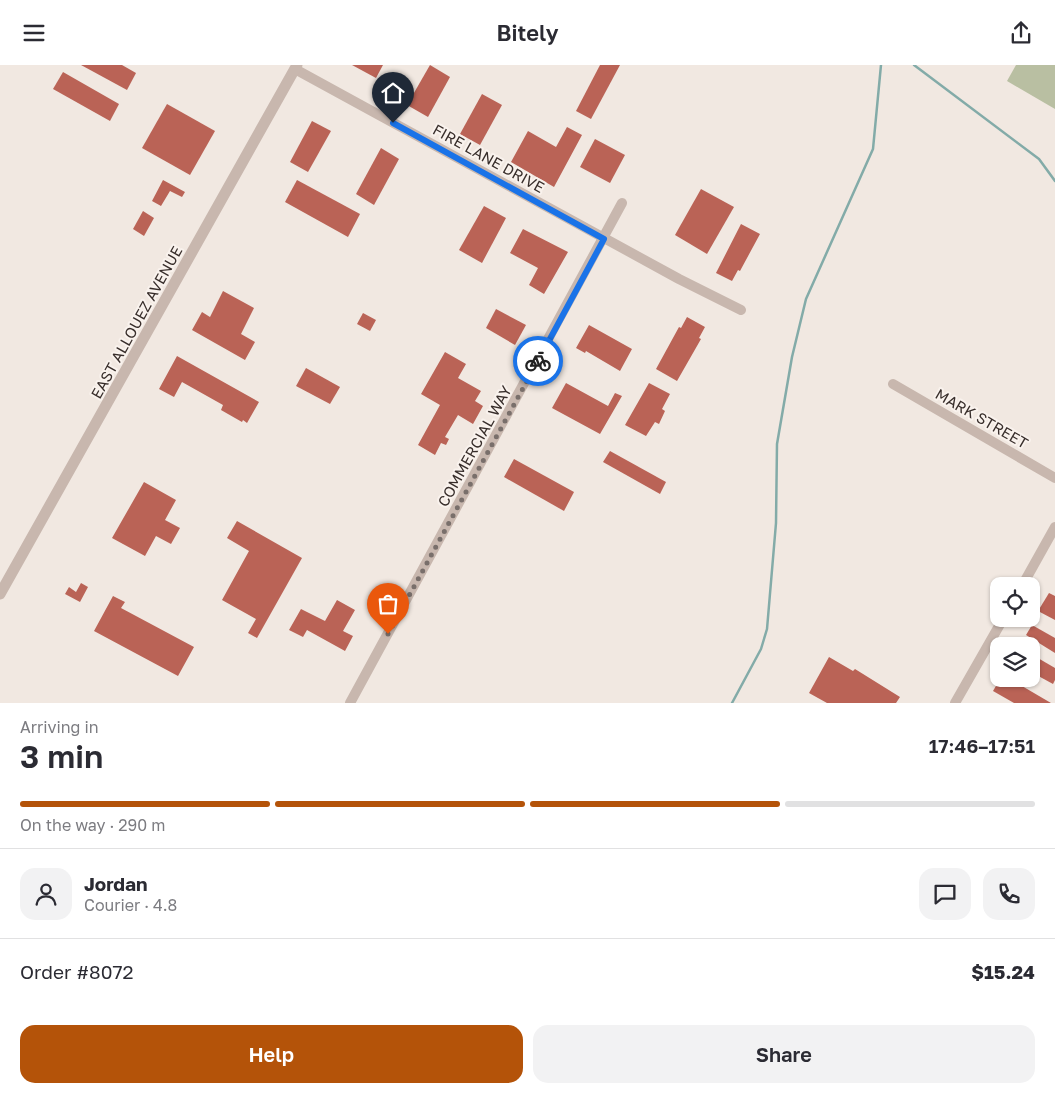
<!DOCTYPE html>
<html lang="en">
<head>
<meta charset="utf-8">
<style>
	body { margin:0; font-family:"Golos Text",sans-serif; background:#f2f2f3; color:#2b2b33; height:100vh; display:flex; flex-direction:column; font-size:19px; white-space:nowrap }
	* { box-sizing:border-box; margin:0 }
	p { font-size:16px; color:#7c7c81 }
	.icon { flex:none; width:28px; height:28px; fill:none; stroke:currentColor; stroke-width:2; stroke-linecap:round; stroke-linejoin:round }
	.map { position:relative; height:638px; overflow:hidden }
	.drawer { display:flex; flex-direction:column; background:#fff; flex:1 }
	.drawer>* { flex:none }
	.fabs { position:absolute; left:990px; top:512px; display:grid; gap:10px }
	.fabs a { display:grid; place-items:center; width:50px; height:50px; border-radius:10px; background:#fff; box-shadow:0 1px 4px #0004; font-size:25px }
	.pin { position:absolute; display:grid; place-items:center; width:42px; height:42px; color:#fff; margin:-51px -21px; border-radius:50% 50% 50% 0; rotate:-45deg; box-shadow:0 0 5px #0007 }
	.pin .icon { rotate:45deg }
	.courier { position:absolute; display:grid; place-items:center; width:50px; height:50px; margin:-25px; border:4px solid #1a73e8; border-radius:50%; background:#fff; color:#222; box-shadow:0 1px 6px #0007 }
	.head em { font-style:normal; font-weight:600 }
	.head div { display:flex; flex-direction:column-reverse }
	.head { display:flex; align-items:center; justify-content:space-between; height:85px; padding:0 20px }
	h1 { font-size:32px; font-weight:600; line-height:38px }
	.bar { display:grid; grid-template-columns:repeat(4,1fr); gap:8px 5px; align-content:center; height:60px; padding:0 20px }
	.bar i { height:6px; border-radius:4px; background:#e1e1e2 }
	.bar .on { background:#b45309 }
	.bar p { grid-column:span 4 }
	.line { display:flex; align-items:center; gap:12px; padding:0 20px; border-top:1px solid #e1e1e2 }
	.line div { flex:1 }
	.round { display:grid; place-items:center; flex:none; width:52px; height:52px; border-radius:15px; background:#f2f2f3 }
	.cta { display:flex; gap:10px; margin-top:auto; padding:10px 20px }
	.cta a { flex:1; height:58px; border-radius:15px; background:#b45309; color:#fff; font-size:20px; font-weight:600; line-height:58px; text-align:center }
	.cta a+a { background:#f2f2f3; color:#2b2b33 }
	header { display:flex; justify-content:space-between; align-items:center; height:65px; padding:0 20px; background:#fff; font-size:22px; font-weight:600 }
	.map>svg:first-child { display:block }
</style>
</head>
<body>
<header><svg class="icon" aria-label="menu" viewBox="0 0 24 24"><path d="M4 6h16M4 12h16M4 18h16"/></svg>Bitely<svg class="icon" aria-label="share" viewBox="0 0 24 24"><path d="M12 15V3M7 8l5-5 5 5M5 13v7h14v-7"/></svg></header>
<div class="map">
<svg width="1055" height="638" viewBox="0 0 1055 638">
	<rect width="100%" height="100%" fill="#f1e8e1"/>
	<polygon fill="#b9bfa2" points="1016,0 1055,0 1055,44 1007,16"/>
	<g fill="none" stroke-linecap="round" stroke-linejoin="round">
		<g stroke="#83aba8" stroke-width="2.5">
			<polyline points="914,0 1039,94 1055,116"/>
			<polyline points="732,638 761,584 767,564 776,458 777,379 792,292 806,234 873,84 881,0"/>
		</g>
	</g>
	<g fill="#ba6356">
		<polygon points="81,0 122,0 136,8 127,25"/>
		<polygon points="352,0 383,0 376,13"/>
		<polygon points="430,0 450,12 428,52 407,40"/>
		<polygon points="600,0 620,0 591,54 576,46"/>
		<polygon points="63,7 119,39 110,56 53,24"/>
		<polygon points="482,29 502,40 480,80 460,69"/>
		<polygon points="167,39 215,66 190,110 142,83"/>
		<polygon points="312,56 331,66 308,107 290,97"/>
		<polygon points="567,62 582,70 554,122 511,97 528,66 556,82"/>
		<polygon points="595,74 625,90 610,118 580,102"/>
		<polygon points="381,83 399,94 374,140 356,129"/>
		<polygon points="163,115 185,127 182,132 170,126 161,141 152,136"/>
		<polygon points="297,115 360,149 348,172 285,137"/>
		<polygon points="701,124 734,142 707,189 675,170"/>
		<polygon points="484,141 506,153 482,198 459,185"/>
		<polygon points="143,146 154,153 144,171 133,164"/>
		<polygon points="741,159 760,169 740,206 738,205 732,216 716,208"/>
		<polygon points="523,164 568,187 544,229 529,220 538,203 510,188"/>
		<polygon points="223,226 254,243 241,269 255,277 245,295 192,265 202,247 210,252"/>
		<polygon points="496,244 526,260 515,280 486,263"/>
		<polygon points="363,248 376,255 370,266 357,259"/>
		<polygon points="687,252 705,262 699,273 701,274 677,316 656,304 679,262 681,263"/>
		<polygon points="589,260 632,284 620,306 586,286 585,288 576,283"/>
		<polygon points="445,287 466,299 458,313 481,326 475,336 483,341 473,359 458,350 445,372 449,374 446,380 441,378 435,390 418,380 440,340 421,329"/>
		<polygon points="177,291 259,337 247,358 243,355 242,357 221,345 223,340 182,317 174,332 159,324"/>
		<polygon points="306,303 340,322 330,339 296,321"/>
		<polygon points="566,318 608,341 615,328 622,331 600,369 552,343"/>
		<polygon points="649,318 670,329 662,344 665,346 659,359 655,357 646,371 625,360"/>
		<polygon points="610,386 666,417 660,429 603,397"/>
		<polygon points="514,394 574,427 564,446 504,412"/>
		<polygon points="144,417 176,435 165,455 180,463 171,479 156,471 145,491 112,473"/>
		<polygon points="237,456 302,493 257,573 248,568 256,554 222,535 249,486 227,473"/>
		<polygon points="81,518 88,522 80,537 65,529 69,522 76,527"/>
		<polygon points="1049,528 1055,531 1055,555 1038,546"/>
		<polygon points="113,531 125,537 121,543 194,582 178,611 94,566"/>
		<polygon points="337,535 355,545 343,566 353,571 345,586 307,565 303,572 289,565 301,544 325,556"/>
		<polygon points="1032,560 1055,573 1055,588 1026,570"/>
		<polygon points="1031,589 1055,603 1055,615 1053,619 1031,607"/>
		<polygon points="829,592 853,606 855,604 900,632 896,638 827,638 809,628"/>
		<polygon points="1000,614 1010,614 1051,638 1014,638 993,626"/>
	</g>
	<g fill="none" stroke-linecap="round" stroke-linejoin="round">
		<g stroke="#c8b7ae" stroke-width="10">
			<polyline points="295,4 679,214 741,245"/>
			<polyline points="893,319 1055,413"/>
			<polyline points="1022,521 1055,462"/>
			<polyline points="350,638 622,138"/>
			<polyline points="955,638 1003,554"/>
		</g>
		<polyline stroke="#c8b7ae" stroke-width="11" points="0,529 297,0"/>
	</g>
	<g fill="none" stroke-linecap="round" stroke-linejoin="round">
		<polyline stroke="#796f6b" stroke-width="5" stroke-dasharray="0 9" points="388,569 538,296"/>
		<polyline stroke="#1a73e8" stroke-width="6" points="393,58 604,174 538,296"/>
	</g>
	<g text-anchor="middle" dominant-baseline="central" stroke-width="4" stroke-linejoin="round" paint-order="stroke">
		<g font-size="15" fill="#382e2b" stroke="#f9f2ed">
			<text transform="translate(489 93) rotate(29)">FIRE LANE DRIVE</text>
			<text transform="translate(136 257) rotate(-61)">EAST ALLOUEZ AVENUE</text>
			<text transform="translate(982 353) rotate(30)">MARK STREET</text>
			<text transform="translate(474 381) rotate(-61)">COMMERCIAL WAY</text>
		</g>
	</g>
</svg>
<div class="fabs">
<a><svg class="icon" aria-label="locate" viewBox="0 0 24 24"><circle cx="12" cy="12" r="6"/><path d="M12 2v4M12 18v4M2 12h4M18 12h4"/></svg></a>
<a><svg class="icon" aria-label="layers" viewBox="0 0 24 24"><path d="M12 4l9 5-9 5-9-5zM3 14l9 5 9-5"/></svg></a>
</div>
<div class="pin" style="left:388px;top:569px;background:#ea580c"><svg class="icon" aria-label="bag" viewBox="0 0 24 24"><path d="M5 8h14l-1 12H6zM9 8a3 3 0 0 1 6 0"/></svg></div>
<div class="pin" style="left:393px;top:58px;background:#1f2937"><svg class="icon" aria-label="home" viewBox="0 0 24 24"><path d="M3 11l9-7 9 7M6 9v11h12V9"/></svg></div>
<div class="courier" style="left:538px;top:296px"><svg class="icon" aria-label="bike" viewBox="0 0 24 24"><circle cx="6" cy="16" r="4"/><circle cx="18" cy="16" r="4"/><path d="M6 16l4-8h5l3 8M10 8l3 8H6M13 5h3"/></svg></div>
</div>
<section class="drawer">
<div class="head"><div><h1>3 min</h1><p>Arriving in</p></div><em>17:46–17:51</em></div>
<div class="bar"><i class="on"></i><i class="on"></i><i class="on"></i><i></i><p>On the way · 290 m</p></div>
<div class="line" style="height:90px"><a class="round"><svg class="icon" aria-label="person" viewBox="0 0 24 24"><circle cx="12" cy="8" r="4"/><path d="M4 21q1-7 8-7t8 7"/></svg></a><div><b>Jordan</b><p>Courier · 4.8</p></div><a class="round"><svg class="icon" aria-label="chat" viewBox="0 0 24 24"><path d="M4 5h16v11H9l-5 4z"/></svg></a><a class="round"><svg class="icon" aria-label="phone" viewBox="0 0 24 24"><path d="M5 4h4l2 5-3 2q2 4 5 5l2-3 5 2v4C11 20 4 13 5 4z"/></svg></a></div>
<div class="line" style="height:65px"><div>Order #8072</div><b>$15.24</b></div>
<div class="cta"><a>Help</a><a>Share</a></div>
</section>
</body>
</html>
